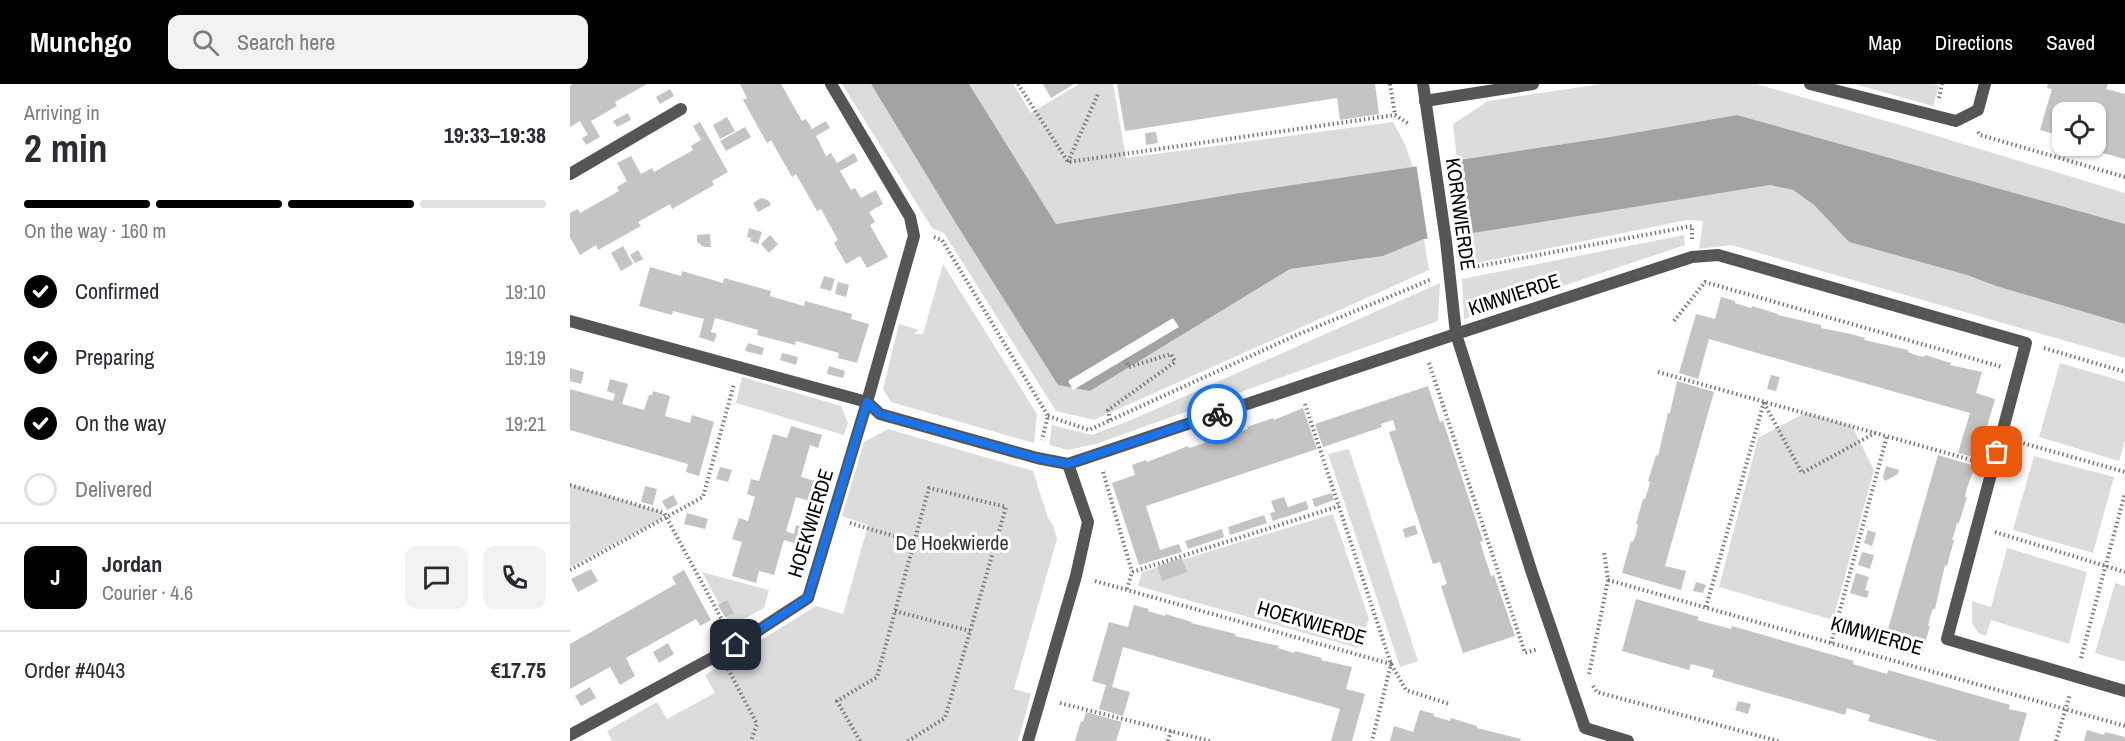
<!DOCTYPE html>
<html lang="en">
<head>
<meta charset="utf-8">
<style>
	body { margin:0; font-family:"Archivo Narrow",sans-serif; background:#f2f2f3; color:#2b2b33; height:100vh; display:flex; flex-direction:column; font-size:22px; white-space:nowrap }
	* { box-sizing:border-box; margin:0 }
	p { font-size:20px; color:#7c7c81 }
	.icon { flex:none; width:33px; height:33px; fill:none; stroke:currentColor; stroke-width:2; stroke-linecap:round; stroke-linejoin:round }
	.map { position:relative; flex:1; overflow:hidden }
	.details { display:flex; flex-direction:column; background:#fff; width:570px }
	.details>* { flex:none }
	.tools { position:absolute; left:1482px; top:18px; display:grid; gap:12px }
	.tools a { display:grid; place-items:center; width:54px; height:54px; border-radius:12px; background:#fff; box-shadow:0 2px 4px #0004; font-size:30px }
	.pin { position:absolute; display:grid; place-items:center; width:51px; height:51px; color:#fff; margin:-26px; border-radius:12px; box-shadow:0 3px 9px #0006 }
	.courier { position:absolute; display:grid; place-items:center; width:60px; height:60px; margin:-30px; border:4px solid #1a73e8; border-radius:50%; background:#fff; color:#222; box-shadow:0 2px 8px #0007 }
	.headline em { font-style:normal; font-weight:700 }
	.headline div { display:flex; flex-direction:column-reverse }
	.headline { display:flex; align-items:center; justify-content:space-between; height:102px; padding:0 24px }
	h1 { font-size:39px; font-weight:700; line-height:45px }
	.bar { display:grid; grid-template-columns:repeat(4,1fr); gap:9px 6px; align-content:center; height:72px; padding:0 24px }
	.bar i { height:8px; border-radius:4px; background:#e1e1e2 }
	.bar .on { background:#000 }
	.bar p { grid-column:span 4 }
	.line { display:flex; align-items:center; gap:15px; padding:0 24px; border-top:2px solid #e1e1e2 }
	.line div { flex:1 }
	.round { display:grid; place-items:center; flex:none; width:63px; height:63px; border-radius:12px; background:#f2f2f3 }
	ol { padding:0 24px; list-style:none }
	li { display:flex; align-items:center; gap:18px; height:66px }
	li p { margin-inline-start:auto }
	li .icon { padding:6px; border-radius:50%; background:#000; color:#fff; stroke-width:4 }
	li:last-child { color:#7c7c81 }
	li i { width:33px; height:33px; border:3px solid #e1e1e2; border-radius:50% }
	header { display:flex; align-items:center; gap:36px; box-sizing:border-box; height:84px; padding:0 30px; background:#000; color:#fff }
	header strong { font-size:28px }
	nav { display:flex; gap:33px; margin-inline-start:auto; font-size:21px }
	.search { width:420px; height:54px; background:#f2f2f3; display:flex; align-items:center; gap:15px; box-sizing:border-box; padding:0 21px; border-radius:12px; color:#7c7c81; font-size:22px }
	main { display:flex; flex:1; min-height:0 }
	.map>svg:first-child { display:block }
</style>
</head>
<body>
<header>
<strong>Munchgo</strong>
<div class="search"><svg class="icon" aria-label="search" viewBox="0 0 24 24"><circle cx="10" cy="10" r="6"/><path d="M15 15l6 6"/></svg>Search here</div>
<nav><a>Map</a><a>Directions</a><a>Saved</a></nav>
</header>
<main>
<section class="details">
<div class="headline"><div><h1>2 min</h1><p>Arriving in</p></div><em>19:33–19:38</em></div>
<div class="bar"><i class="on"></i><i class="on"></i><i class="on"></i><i></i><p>On the way · 160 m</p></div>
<ol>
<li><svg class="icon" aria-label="check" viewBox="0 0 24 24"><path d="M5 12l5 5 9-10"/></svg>Confirmed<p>19:10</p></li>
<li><svg class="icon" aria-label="check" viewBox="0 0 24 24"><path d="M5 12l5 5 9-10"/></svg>Preparing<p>19:19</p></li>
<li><svg class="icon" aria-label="check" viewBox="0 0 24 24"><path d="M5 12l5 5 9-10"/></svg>On the way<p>19:21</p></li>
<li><i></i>Delivered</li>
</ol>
<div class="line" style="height:108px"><b class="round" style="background:#000;color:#fff">J</b><div><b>Jordan</b><p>Courier · 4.6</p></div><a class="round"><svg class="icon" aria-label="chat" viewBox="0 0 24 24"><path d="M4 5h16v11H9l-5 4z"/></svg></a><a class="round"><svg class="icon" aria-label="phone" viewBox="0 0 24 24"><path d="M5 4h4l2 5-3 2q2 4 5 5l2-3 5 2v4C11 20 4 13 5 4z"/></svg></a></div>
<div class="line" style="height:78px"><div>Order #4043</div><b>€17.75</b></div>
</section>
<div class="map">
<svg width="1555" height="657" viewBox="0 0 1555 657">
	<rect width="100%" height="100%" fill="#fff"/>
	<g fill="#dcdcdc">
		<polygon points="272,0 301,0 382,133 520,307 720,185 813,172 854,155 859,186 524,336 486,327 374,149 362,144"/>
		<polygon points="399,0 443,0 461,29 509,0 543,0 556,74 823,38 835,60 843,83 486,140"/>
		<polygon points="1031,0 1186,0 1334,42 1555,109 1555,140 1167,31 1040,53 887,76 883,40 918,17"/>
		<polygon points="1284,0 1363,0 1369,2 1363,22"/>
		<polygon points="1200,101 1223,106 1244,121 1279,158 1397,191 1426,202 1555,240 1555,274 1161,161 1129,165 1133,137 1117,136 901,180 896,149"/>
		<polygon points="1114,151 1115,161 894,235 892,195"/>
		<polygon points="373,180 467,330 464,359 321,318 313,305 329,240 349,246 344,250 353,250"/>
		<polygon points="870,199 868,237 526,360 498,366 479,361 482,341 522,351 568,333"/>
		<polygon points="1490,279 1555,298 1555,356 1549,377 1469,353"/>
		<polygon points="172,293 271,322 278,339 274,351 166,319"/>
		<polygon points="1235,329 1282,342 1304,386 1263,536 1149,503 1188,354"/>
		<polygon points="318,345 463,387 478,434 483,441 487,455 444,605 461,610 448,657 42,657 37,647 87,618 97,635 145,609 135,591 246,522 273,530 298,441 272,432 294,358"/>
		<polygon points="779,365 848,577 830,583 758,370"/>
		<polygon points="1464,372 1544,393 1523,469 1443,446"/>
		<polygon points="0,400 91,428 93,434 0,483"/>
		<polygon points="763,430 799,535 788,564 568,502 572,488"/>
		<polygon points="1437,464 1517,488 1499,560 1421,536 1416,552 1408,549 1402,539 1402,517 1421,523"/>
		<polygon points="132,488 199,506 194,524 161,542"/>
		<polygon points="1545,499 1555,502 1555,578 1525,569"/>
	</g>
	<polygon fill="#a3a3a3" points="301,0 399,0 486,140 664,110 1040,53 1167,31 1555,140 1555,240 1426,202 1397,191 1279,158 1244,121 1223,106 1200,101 909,148 854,155 813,172 720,185 520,307 488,301 382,133"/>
	<g fill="#fff">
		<polygon points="884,74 897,152 858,157 846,79"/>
		<polygon points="603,234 609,243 503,306 498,297"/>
	</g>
	<g fill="#c4c4c4">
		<polygon points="3,0 77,0 45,18 47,22 21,37 30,53 16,61 12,54 18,51 10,37 0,43 0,2"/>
		<polygon points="170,0 211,0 232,37 236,35 242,45 256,37 260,44 246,52 256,72 261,69 267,79 284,69 288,77 270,87 281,106 285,104 291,114 306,106 313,120 299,128 305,138 300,141 318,173 297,184 290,172 276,180 264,159 268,156 251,125 247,127 226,90 222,93 201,56 197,59 173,16 177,14"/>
		<polygon points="473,0 504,0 481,14"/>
		<polygon points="547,0 805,0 809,30 770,36 767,14 555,47"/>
		<polygon points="1478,0 1538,0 1536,5 1555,10 1555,75 1529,68 1530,63 1526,62 1526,28 1492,28 1492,52 1470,46 1482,5 1477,4"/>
		<polygon points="100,5 104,12 90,20 86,13"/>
		<polygon points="58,29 61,36 47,43 43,37"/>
		<polygon points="157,33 165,47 150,55 143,41"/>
		<polygon points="130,38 158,88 142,97 144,101 102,125 100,120 68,138 71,142 28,166 26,161 10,171 0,153 0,129 8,125 10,129 49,107 47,103 57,97 47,79 61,72 71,90 82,84 84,88 123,66 121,62 131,56 123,42"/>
		<polygon points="175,43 181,53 156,67 150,57"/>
		<polygon points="586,48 588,59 576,61 575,49"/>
		<polygon points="191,114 198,116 201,121 188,128 183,119"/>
		<polygon points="179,144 192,148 188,160 180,157 181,154 177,153"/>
		<polygon points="140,150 141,163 134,163 127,158 127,151"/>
		<polygon points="200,151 208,160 199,169 191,160"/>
		<polygon points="53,162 63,180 51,187 41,169"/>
		<polygon points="68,166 73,175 65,179 60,171"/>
		<polygon points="80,183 111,192 112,187 153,199 154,194 201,207 200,212 234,222 235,217 282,230 281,235 299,240 287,279 268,274 269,269 226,257 225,261 187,251 188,246 145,234 141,248 147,250 144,258 129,253 134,235 103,227 102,231 69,222"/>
		<polygon points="254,192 265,195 261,207 250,204"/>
		<polygon points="268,198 279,201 276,213 265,210"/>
		<polygon points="1151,213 1165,217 1165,219 1181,224 1182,222 1208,230 1208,231 1251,241 1251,244 1281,250 1295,254 1294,256 1338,266 1338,268 1346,271 1354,273 1355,271 1381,279 1380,281 1412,288 1406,309 1425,315 1408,374 1388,369 1400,329 1226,280 1139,255 1128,295 1109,289 1126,230 1145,235"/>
		<polygon points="178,259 194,264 192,271 175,267"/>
		<polygon points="212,269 228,273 226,281 210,276"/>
		<polygon points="259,282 275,287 273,294 257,290"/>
		<polygon points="0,284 14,288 11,300 0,297"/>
		<polygon points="1201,291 1210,293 1206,307 1197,305"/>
		<polygon points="40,295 58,300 52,320 74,326 79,311 82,311 83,307 100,312 95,332 120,339 122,331 144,338 129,392 116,388 118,380 0,346 0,305 43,317 45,310 37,307"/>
		<polygon points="1107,297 1144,308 1095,482 1116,487 1111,506 1052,489 1061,457 1063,458 1066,450 1068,441 1066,440 1073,415 1075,415 1078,406 1080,398 1078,397 1086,371 1088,372 1098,329 1100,329 1102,320"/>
		<polygon points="858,302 870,338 873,337 913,457 910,458 921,492 924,491 945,552 893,569 871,502 877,500 870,478 863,480 819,348 826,346 823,336 811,340 812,343 753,363 745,340"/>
		<polygon points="733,324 747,365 576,422 590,466 609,460 612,468 569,481 542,399 565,391 562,381 576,376 577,378 618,362 619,364 635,359 634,357 661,348 661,350 678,345 677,343 703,334 704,336"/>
		<polygon points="221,342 252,351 248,364 240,361 231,393 245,397 245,400 250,402 246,419 226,413 216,447 224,450 226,441 238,445 234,462 214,456 204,491 189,487 186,499 162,492 172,458 162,455 169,434 178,437 185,413 177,410 181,395 189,397 203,350 217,354"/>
		<polygon points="1368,371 1405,382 1397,404 1395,413 1397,413 1389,439 1387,439 1385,447 1382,456 1384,456 1377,482 1375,481 1365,525 1363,525 1360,533 1358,542 1360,542 1351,574 1292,557 1297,539 1318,545"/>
		<polygon points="1316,382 1329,386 1328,390 1315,397 1313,393"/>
		<polygon points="150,383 162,386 158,398 146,395"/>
		<polygon points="75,402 87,405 83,421 71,418"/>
		<polygon points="762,409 764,416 745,423 742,415"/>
		<polygon points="103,411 108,420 97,426 92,417"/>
		<polygon points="714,413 718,423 736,417 739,425 703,437 700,429 705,428 701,417"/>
		<polygon points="117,429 138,435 135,445 114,440"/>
		<polygon points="694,431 697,439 660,451 658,443"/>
		<polygon points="845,441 848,450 835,454 833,445"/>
		<polygon points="652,445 654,453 618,465 615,457"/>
		<polygon points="1298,446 1306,449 1302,462 1294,459"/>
		<polygon points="1292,468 1304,471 1300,485 1288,481"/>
		<polygon points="612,474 617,488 592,497 587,482"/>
		<polygon points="21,485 28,497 8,508 1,495"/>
		<polygon points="114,486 141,536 130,542 126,535 56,574 65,592 50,601 40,583 0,605 0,560 106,500 102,493"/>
		<polygon points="1286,489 1299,493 1295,506 1299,507 1297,514 1280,509"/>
		<polygon points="1126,498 1136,501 1133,509 1123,507"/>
		<polygon points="1066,515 1129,533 1127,536 1161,545 1162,542 1284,577 1283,580 1317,590 1318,586 1440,621 1439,625 1457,629 1449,657 1368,657 1298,637 1300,631 1277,624 1275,631 1142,593 1144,586 1121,580 1119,586 1052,567"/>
		<polygon points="157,516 164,529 155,533 148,521"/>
		<polygon points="564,521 579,525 578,527 595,532 595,530 622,538 621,539 666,550 665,552 709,562 708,564 724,569 725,567 752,574 751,576 782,583 776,605 795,610 782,657 761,657 770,625 553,563 542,603 560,608 553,632 529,625 536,601 522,597 539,538 558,543"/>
		<polygon points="98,559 104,570 89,579 83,568"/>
		<polygon points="20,603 26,614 11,622 5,612"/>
		<polygon points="1168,617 1181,620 1178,630 1165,626"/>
		<polygon points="850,626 864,630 863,632 880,637 881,634 907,642 907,644 951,655 950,657 820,657 824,642 843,648"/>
		<polygon points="516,628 552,638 546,657 505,657 511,637 513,638"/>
		<polygon points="1517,646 1534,651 1535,648 1555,653 1555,657 1514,657"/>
	</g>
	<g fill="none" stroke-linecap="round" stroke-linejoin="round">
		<g stroke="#777" stroke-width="4" stroke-dasharray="1.5 3" stroke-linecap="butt">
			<polyline points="448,0 498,78 825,31 839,40"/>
			<polyline points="820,0 825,31"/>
			<polyline points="1369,14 1372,0"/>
			<polyline points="1408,48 1410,51 1555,93"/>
			<polyline points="498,78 528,10"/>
			<polyline points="364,153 372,156 478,332 472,356"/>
			<polyline points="899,184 1122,142 1122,156"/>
			<polyline points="1104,237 1135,198 1432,283"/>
			<polyline points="1474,264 1555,288"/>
			<polyline points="859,279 955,569 968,565"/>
			<polyline points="1088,288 1405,377"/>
			<polyline points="1194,319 1232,389 1305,349"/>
			<polyline points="735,320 821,580 836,606 879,620"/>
			<polyline points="478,332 519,346 722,253 860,196"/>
			<polyline points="540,336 538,326 605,278 601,270 559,283 555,276"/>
			<polyline points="1449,358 1555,388"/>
			<polyline points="533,388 562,488"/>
			<polyline points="0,401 94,429 157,545"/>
			<polyline points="280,439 344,458"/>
			<polyline points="1425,448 1555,488"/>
			<polyline points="0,486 133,413 164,300"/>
			<polyline points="1038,496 1555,642"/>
			<polyline points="525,497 821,580 802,657"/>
			<polyline points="557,505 562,488 769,422"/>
			<polyline points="1136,523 1194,318"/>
			<polyline points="325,527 400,547"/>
			<polyline points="1261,559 1317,352"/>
			<polyline points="1511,574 1555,409"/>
			<polyline points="158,585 187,640 181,657"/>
			<polyline points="1019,590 1038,496 1034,467"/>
			<polyline points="1023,602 1027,608 1208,657"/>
			<polyline points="490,619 640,657"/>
			<polyline points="290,657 267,617 307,593 359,404 436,423 375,634 338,657"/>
			<polyline points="598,657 601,646"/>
			<polyline points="1486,657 1500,610"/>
		</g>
		<g stroke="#555" stroke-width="12">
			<polyline points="1240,0 1386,37 1408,26 1415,0"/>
			<polyline points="855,17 963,0"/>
			<polyline points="0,90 111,25"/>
			<polyline points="0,237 297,318 310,330 467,374 498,380 886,250 876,157 853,0"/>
			<polyline points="0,651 166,561 238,514 297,318 344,152 340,133 261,0"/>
			<polyline points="458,657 506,492 518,438 498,380"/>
			<polyline points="1058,657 1015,644 962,489 886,250 1122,173 1148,171 1456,259 1377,555 1555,607"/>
		</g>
	</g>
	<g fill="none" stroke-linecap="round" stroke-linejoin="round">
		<polyline stroke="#595959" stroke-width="6" stroke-dasharray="0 10.8" points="647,330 912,240 1122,173 1148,171 1455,259 1427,368"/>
		<polyline stroke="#1a73e8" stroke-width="8" points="166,561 238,514 297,318 310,330 467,374 498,380 647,330"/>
	</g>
	<g text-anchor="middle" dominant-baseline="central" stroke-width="6" stroke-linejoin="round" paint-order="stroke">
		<g font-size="20" fill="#000" stroke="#fff">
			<text transform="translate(891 130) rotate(82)">KORNWIERDE</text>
			<text transform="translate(944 210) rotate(-18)">KIMWIERDE</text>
			<text transform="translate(240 439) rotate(-73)">HOEKWIERDE</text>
			<text transform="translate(742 538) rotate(16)">HOEKWIERDE</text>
			<text transform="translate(1307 551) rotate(16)">KIMWIERDE</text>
		</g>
		<g font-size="20" fill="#333" stroke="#fff">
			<text x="382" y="458">De Hoekwierde</text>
		</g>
	</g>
</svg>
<div class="tools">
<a><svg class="icon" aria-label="locate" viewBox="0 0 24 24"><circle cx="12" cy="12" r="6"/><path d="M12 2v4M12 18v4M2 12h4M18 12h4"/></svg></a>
</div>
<div class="pin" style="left:1427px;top:368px;background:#ea580c"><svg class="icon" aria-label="bag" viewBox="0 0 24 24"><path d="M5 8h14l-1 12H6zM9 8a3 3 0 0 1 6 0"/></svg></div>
<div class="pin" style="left:166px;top:561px;background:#1f2937"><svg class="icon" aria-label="home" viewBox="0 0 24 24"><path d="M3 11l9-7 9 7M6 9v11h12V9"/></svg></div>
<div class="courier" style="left:647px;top:330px"><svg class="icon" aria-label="bike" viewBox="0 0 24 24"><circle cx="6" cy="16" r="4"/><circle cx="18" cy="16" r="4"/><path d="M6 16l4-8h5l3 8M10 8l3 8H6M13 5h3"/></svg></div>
</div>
</main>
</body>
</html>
